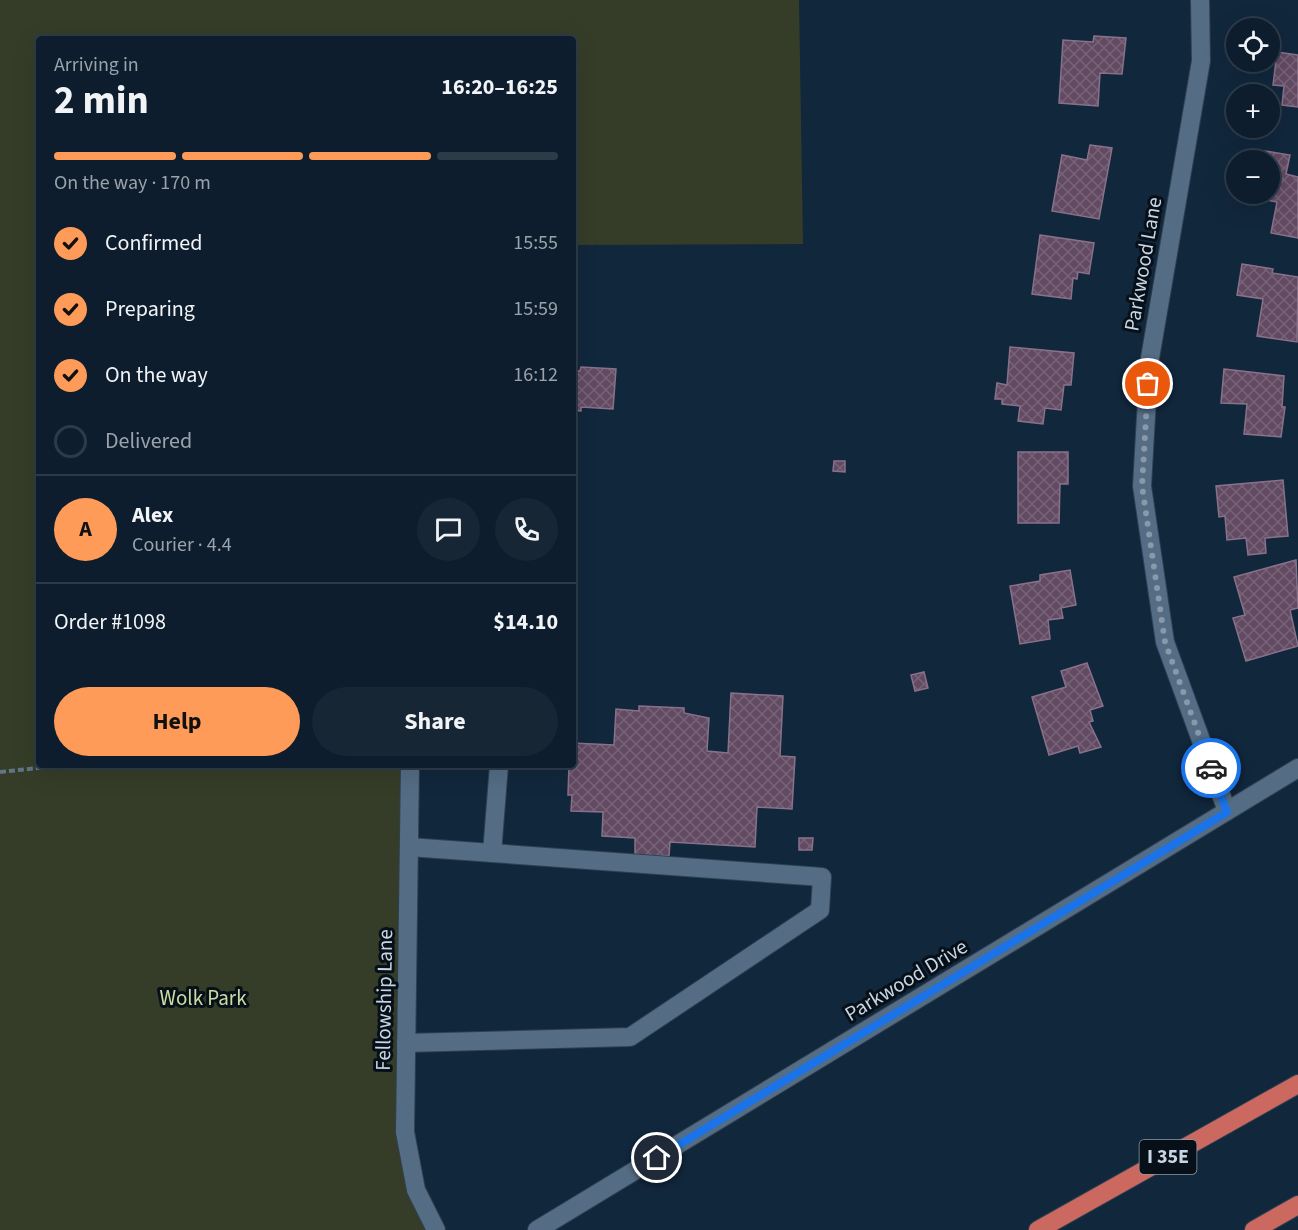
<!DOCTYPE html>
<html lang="en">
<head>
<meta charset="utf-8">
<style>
	body { margin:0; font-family:"Source Sans 3",sans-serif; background:#162635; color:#f1f3f6; height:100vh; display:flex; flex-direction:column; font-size:22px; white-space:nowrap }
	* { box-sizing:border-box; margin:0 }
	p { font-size:20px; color:#9aa2aa }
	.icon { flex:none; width:33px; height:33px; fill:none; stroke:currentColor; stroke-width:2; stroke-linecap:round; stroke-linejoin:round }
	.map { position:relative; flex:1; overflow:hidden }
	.panel { position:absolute; left:36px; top:36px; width:540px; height:732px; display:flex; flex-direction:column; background:#0d1d2d; border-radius:6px; box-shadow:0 6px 24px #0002,0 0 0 2px #2d3b49 }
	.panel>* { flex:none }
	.controls { position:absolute; left:1226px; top:18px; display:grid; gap:12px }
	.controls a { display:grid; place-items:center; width:54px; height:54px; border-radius:50%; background:#0d1d2d; box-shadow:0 6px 24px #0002,0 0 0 2px #2d3b49; font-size:30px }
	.pin { position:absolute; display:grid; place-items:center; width:51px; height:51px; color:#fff; margin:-26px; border:3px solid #fff; border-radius:50%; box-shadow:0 2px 6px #0007 }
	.courier { position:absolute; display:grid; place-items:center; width:60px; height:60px; margin:-30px; border:4px solid #1a73e8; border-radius:50%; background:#fff; color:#222; box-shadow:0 2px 8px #0007 }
	.summary em { font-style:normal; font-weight:700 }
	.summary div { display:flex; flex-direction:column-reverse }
	.summary { display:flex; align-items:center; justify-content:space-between; height:102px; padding:0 18px }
	h1 { font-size:39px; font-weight:700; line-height:45px }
	.bar { display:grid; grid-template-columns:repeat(4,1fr); gap:9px 6px; align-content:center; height:72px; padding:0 18px }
	.bar i { height:8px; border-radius:4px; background:#2d3b49 }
	.bar .selected { background:#ff9b59 }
	.bar p { grid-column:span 4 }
	.line { display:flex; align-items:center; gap:15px; padding:0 18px; border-top:2px solid #2d3b49 }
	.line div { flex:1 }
	.round { display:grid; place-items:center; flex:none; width:63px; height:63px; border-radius:32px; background:#162635 }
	ol { padding:0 18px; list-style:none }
	li { display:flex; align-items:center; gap:18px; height:66px }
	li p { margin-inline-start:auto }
	li .icon { padding:6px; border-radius:50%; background:#ff9b59; color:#111; stroke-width:4 }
	li:last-child { color:#9aa2aa }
	li i { width:33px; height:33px; border:3px solid #2d3b49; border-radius:50% }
	.primary-button { display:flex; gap:12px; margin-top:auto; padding:12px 18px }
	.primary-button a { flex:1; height:69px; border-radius:36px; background:#ff9b59; color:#111; font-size:24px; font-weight:700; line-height:69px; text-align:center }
	.primary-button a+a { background:#162635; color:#f1f3f6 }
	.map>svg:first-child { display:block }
</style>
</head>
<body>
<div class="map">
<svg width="1298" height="1230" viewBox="0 0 1298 1230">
	<defs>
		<pattern id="building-cross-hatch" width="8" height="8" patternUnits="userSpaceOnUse" patternTransform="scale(1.5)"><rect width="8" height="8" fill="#624a62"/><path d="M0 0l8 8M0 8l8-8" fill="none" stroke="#776378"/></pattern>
	</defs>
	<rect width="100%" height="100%" fill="#11273c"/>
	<polygon fill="#353d28" points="0,0 799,0 803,244 573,245 573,39 39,39 39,765 410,765 405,1132 436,1230 0,1230"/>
	<g fill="url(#building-cross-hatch)" stroke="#8a718a" stroke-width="1.5">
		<polygon points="1094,36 1126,38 1122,74 1100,73 1098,106 1059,103 1063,40 1093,42"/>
		<polygon points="1277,52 1298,55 1298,107 1282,105 1284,86 1273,85"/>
		<polygon points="1090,145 1112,148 1099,219 1052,211 1062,155 1087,160"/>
		<polygon points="1265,151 1290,155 1286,174 1298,177 1298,238 1271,233 1277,202 1255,198 1256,194 1269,194 1269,160 1263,160"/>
		<polygon points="1040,235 1094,243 1089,274 1078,272 1077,279 1073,278 1071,299 1032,294"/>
		<polygon points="1242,264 1273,269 1272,273 1298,277 1297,342 1257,336 1263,299 1237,295"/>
		<polygon points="1010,347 1074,353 1071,385 1064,385 1061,410 1045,408 1043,424 1018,421 1020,406 1002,404 1002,399 995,399 997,383 1007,385"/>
		<polygon points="581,367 616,369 613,409 581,407 581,411 573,410 573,371 580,371"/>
		<polygon points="1224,369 1284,376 1282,407 1285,407 1281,437 1244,434 1247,404 1221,403"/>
		<polygon points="1018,452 1068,452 1068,484 1060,484 1059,523 1018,523"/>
		<polygon points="834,461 845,461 845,472 833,471"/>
		<polygon points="1283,480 1288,536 1265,538 1266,553 1248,555 1246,538 1227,540 1225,516 1219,517 1216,486"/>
		<polygon points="1296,560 1298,608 1290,610 1298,646 1246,661 1233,618 1245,615 1234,577"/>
		<polygon points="1070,570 1076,605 1061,608 1063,618 1048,620 1050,639 1020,644 1010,586 1040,581 1040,575"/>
		<polygon points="1087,663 1103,706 1090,710 1093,721 1089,722 1101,747 1080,753 1078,746 1049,755 1032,697 1066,687 1061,671"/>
		<polygon points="924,672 928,688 915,691 911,675"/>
		<polygon points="731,693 783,696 780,756 795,757 792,809 757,807 755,847 670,842 669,856 635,855 635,838 602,836 603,812 571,811 572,795 568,795 569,765 573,765 573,743 614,745 616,709 639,711 639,706 684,708 684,713 709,718 707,751 728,753"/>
		<polygon points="799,838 813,838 812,850 799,850"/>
	</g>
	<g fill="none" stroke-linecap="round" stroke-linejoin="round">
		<g stroke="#304051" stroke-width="20">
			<g id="minor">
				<polyline points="1200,0 1201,61 1149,364 1142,486 1165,642 1227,811"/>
				<polyline points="410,765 405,1132 416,1190 436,1230"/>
				<polyline points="492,853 499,765"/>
				<polyline points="406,1043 630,1037 820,910 822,877 409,847"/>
				<polyline points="537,1230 1298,768"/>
			</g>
		</g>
		<g stroke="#304051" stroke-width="20">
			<g id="highway">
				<polyline points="1038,1230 1298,1084"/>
				<polyline points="1254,1230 1298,1205"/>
			</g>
		</g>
		<polyline stroke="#627586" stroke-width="4" stroke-dasharray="6 3" stroke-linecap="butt" points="0,772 66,765"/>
		<use href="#minor" stroke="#546d85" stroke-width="18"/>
		<use href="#highway" stroke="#cb6960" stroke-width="18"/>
	</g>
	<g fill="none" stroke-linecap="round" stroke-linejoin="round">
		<polyline stroke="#8899a9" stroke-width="6" stroke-dasharray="0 10.8" points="1148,384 1142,486 1165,642 1211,768"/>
		<polyline stroke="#1a73e8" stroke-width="8" points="657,1158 1227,812 1211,768"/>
	</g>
	<g text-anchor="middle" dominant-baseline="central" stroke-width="6" stroke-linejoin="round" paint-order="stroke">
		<rect fill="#071019" stroke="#8e9ba7" stroke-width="1.5" x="1139.5" y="1140" width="57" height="34" rx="4.5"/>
		<g font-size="20" font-weight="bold" fill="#c8d6e4">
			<text x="1168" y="1157">I 35E</text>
		</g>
		<g font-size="21" fill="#c8d6e4" stroke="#071019">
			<text transform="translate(1143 264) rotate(-80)">Parkwood Lane</text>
			<text transform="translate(906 980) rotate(-31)">Parkwood Drive</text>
			<text transform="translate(384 1000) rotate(-89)">Fellowship Lane</text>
		</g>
		<g font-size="21" fill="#c8dda2" stroke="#071019">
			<text x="203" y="998">Wolk Park</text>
		</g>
	</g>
</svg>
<div class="controls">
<a><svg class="icon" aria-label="locate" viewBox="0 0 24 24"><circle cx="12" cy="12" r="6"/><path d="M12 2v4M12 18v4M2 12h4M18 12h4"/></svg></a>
<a>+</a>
<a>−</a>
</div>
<div class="pin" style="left:1148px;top:384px;background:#ea580c"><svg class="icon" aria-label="bag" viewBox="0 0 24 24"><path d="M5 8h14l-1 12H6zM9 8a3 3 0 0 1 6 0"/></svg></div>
<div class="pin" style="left:657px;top:1158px;background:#1f2937"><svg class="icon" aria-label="home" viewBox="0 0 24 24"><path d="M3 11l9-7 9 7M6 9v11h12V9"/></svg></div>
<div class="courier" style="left:1211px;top:768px"><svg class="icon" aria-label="car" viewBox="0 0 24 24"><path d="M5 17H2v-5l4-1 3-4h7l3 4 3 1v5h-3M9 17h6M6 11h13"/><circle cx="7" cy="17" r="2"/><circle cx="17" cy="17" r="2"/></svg></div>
<section class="panel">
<div class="summary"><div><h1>2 min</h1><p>Arriving in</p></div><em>16:20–16:25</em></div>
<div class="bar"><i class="selected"></i><i class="selected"></i><i class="selected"></i><i></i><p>On the way · 170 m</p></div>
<ol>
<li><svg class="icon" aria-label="check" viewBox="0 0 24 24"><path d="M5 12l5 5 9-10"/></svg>Confirmed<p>15:55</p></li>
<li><svg class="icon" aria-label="check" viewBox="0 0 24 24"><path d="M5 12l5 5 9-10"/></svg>Preparing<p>15:59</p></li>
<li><svg class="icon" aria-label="check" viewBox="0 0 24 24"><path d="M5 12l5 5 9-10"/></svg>On the way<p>16:12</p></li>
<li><i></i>Delivered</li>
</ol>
<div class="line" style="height:108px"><b class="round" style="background:#ff9b59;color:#111">A</b><div><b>Alex</b><p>Courier · 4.4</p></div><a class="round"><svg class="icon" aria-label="chat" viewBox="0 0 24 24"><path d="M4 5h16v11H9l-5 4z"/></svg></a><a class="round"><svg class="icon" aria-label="phone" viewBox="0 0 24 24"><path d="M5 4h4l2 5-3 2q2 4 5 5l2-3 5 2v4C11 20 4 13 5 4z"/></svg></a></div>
<div class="line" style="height:78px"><div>Order #1098</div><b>$14.10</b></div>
<div class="primary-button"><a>Help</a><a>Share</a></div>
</section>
</div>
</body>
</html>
